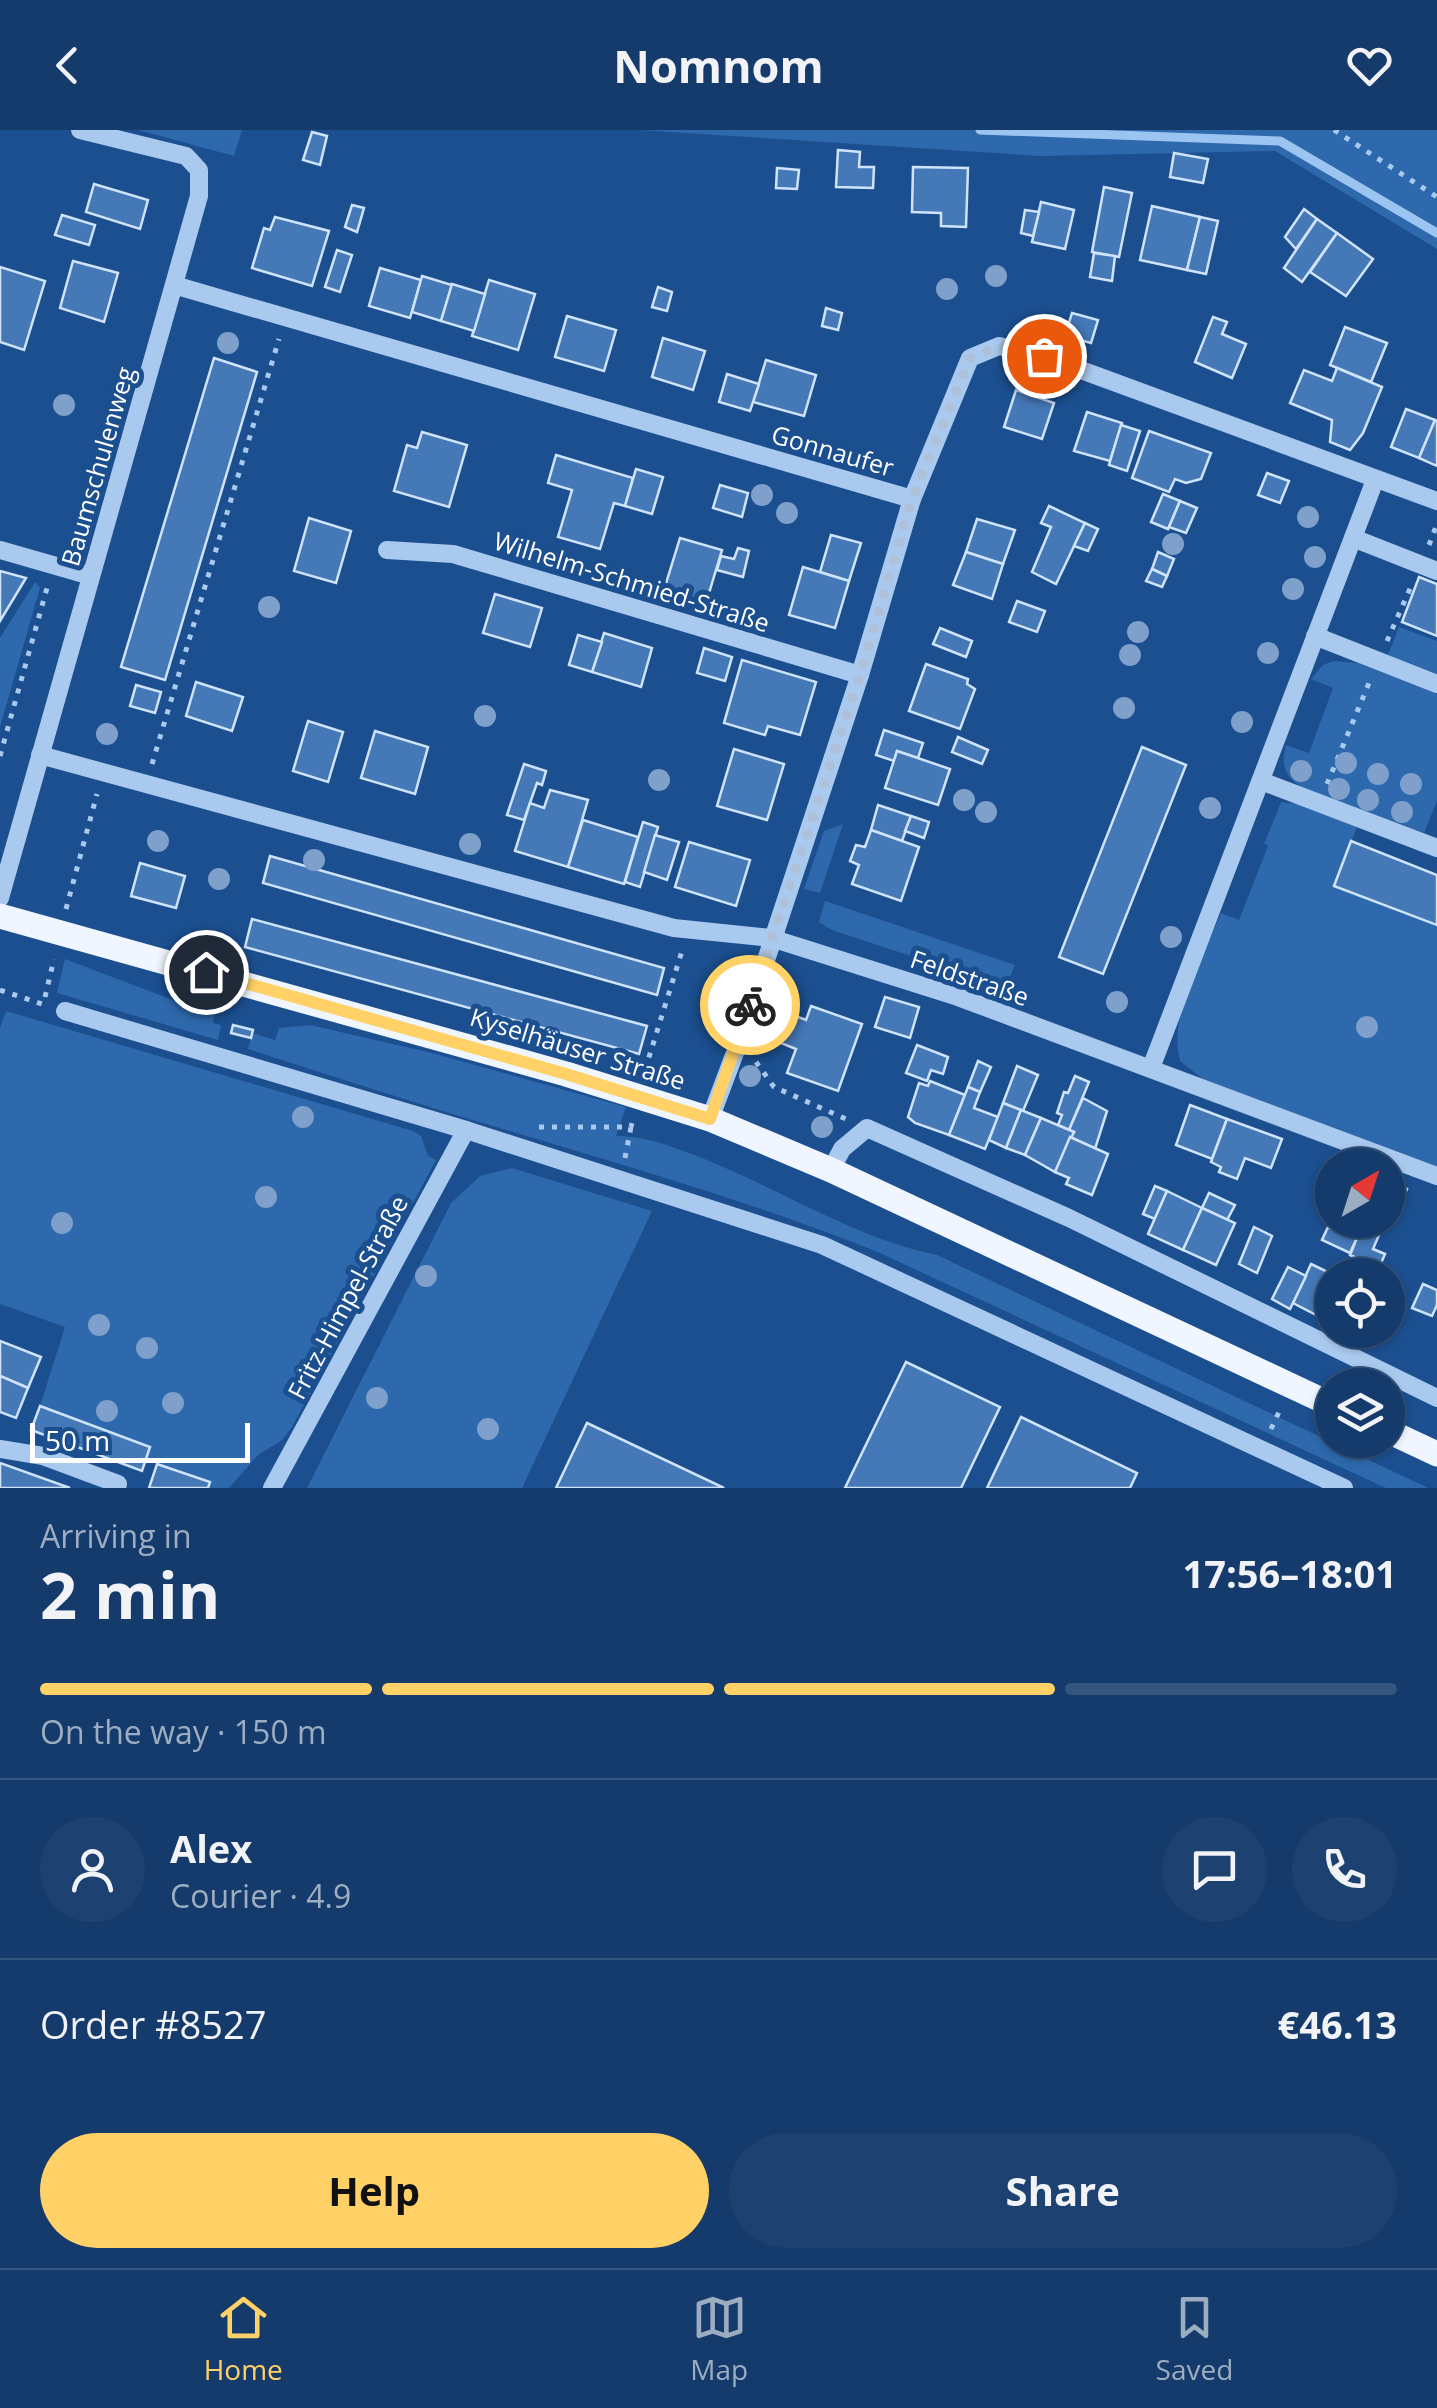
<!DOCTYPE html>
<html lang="en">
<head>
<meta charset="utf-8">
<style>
	body { margin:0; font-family:"Open Sans",sans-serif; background:#1d4271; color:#f1f3f6; height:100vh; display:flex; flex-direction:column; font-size:38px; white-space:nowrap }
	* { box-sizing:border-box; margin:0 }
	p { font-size:32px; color:#9dadc1 }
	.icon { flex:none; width:55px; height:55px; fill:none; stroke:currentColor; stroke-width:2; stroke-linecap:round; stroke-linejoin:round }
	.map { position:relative; height:1358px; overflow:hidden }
	.side { display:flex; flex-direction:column; background:#143b6b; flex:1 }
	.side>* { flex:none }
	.needle { width:65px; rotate:39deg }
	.controls { position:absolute; left:1315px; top:1018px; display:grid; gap:20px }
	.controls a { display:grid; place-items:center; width:90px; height:90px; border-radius:50%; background:#143b6b; box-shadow:0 2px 8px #0004,0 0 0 2px #33557e; font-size:50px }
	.scale { position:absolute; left:30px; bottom:25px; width:220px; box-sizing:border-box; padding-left:10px; border:5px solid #fff; border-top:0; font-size:28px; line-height:35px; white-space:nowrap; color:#fff; -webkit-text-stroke:8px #1b4f8f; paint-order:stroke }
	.pin { position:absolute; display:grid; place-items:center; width:85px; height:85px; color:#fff; margin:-42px; border:5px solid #fff; border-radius:50%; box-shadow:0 2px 10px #0007 }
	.courier { position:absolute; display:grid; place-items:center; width:100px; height:100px; margin:-50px; border:8px solid #ffd166; border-radius:50%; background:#fff; color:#222; box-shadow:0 2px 12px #0007 }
	.summary em { font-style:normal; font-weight:700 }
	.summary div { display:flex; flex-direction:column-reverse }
	.summary { display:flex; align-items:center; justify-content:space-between; height:170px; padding:0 40px }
	h1 { font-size:65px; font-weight:700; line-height:75px }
	.bar { display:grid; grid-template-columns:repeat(4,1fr); gap:15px 10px; align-content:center; height:120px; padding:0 40px }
	.bar i { height:12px; border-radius:8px; background:#33557e }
	.bar .on { background:#ffd166 }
	.bar p { grid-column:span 4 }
	.line { display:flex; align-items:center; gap:25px; padding:0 40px; border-top:2px solid #33557e }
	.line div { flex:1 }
	.round { display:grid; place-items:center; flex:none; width:105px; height:105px; border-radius:52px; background:#1d4271 }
	.button { display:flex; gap:20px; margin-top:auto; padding:20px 40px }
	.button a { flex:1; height:115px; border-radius:60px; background:#ffd166; color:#111; font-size:40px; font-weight:700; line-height:115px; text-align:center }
	.button a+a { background:#1d4271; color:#f1f3f6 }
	header { display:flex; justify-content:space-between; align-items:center; height:130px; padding:0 40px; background:#143b6b; font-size:45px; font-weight:700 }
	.tabs { display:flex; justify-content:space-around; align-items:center; height:140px; border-top:2px solid #33557e; background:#143b6b; font-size:28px; color:#9dadc1 }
	.tabs a { display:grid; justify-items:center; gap:5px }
	.tabs .on { color:#ffd166 }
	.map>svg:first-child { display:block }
</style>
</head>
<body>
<header><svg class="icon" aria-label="back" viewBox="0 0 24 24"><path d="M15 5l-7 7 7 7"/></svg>Nomnom<svg class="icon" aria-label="heart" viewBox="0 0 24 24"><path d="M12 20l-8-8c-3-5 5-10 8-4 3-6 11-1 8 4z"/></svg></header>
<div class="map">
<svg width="1437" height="1358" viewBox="0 0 1437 1358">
	<rect width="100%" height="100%" fill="#1b4f8f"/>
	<g fill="#2e69ad">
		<polygon points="138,0 242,0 234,26"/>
		<polygon points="639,0 1437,0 1437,119 1275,21 1040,26"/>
		<polygon points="35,452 40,458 0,597 0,508"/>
		<polygon points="1399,497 1437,511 1437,544 1388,525"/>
		<path d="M 1333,531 L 1358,533 L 1437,564 L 1437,671 L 1424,703 L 1303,658 C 1286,648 1280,635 1286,615 L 1309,623 L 1333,558 L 1311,549 L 1323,535 Z"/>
		<path d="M 1281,672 L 1298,674 L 1357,697 L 1335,756 L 1437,795 L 1437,1037 L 1203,949 L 1180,931 C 1168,882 1202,828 1221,783 L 1239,790 L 1268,716 L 1264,714 Z"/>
		<polygon points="843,694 820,763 804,759 824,701"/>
		<polygon points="825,771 1015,835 1005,857 832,800 819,792"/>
		<polygon points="65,829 178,872 215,881 213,893 221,895 218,910 57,863"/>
		<polygon points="6,881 413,1001 421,1006 428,1026 436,1030 292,1297 282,1310 258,1325 229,1358 208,1358 210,1352 146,1329 150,1317 40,1276 65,1197 0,1174 0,898"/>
		<path d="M 310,895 L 432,923 L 626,977 L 616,1006 C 646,1006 670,1016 697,1026 C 777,1057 853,1108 937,1125 L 1428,1358 L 1386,1358 L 880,1123 C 756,1073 630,1037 503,999 C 417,974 333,946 248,919 L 252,903 L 275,910 L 279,898 Z"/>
		<polygon points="512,1038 652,1081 522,1358 307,1358 451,1073 480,1046"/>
	</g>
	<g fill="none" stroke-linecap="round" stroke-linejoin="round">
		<polyline stroke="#9cc4f0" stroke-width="9" points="980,0 1280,11 1437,103"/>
	</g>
	<g fill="#4478b7" stroke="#cfe3fa" stroke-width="2.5">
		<polygon points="312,2 327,6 320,35 303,30"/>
		<polygon points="838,20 860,22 859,37 874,37 873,58 836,57"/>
		<polygon points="1174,23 1208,29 1203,53 1170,47"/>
		<polygon points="913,37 968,38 966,97 941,96 941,83 912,82"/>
		<polygon points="777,38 799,40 797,59 776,58"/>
		<polygon points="94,54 148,70 140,99 86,82"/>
		<polygon points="1104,57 1132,63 1119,127 1092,122"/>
		<polygon points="1041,72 1074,80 1065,119 1032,112"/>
		<polygon points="352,75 364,78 357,102 345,97"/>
		<polygon points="1152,76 1200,87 1187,140 1140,130"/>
		<polygon points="1304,79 1317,89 1296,119 1285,107"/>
		<polygon points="1025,80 1039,82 1033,106 1021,103"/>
		<polygon points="62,85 95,95 89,115 55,105"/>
		<polygon points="275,87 329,101 312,156 252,138 264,98 270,100"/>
		<polygon points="1200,87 1218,91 1206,144 1187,140"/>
		<polygon points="1317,89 1337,103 1302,152 1284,138"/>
		<polygon points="1337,103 1373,129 1346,166 1310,142"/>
		<polygon points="337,120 352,125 340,162 325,157"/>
		<polygon points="1094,123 1115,126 1112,151 1090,147"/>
		<polygon points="73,131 118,143 104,192 60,178"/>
		<polygon points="0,137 45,151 24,220 0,212"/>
		<polygon points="380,138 421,150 410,188 369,176"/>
		<polygon points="422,146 452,155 441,191 412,182"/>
		<polygon points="489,150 535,164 518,220 472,206"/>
		<polygon points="452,154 485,164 474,201 441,191"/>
		<polygon points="658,157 672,162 667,181 652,177"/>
		<polygon points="826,178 842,183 838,200 822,196"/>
		<polygon points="1072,183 1098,190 1091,213 1065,206"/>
		<polygon points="567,186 616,200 604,241 555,227"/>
		<polygon points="1213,187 1227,192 1222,204 1246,214 1232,248 1195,232"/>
		<polygon points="1345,197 1387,213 1371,252 1330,235"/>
		<polygon points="663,208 705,221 693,260 652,247"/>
		<polygon points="214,228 257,242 165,550 121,537"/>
		<polygon points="766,230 816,245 804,286 753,272"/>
		<polygon points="1337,238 1382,257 1363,303 1350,320 1330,312 1332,290 1290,273 1304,240 1332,251"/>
		<polygon points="727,244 759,254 750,281 719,272"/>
		<polygon points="1016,260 1054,273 1042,309 1004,297"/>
		<polygon points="1406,279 1435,290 1419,328 1391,317"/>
		<polygon points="1087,282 1122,293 1110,331 1074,321"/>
		<polygon points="1435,290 1437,291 1437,336 1419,328"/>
		<polygon points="1121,295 1140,301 1127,341 1109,335"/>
		<polygon points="1149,301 1211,323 1201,349 1186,353 1175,349 1169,362 1132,348"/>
		<polygon points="422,302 467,315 449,377 394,361 407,315 417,318"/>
		<polygon points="556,325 633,348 625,376 614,373 600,419 558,407 572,360 548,353"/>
		<polygon points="636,339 663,347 652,384 625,376"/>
		<polygon points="1267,343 1289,351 1280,373 1258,365"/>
		<polygon points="720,355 748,363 742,387 713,378"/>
		<polygon points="1163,364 1180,371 1168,399 1151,392"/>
		<polygon points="1180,371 1197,378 1186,403 1169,397"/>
		<polygon points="1049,376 1085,393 1056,454 1032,442 1051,397 1041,393"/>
		<polygon points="309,388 351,401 336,453 294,441"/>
		<polygon points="977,389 1015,400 1003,434 966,422"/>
		<polygon points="1085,393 1098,399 1088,421 1074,416"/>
		<polygon points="831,405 861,413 849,451 820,442"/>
		<polygon points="680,408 722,420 706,473 664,460"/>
		<polygon points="738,418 749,421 743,447 717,440 721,426 734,429"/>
		<polygon points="966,422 1003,434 992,469 953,455"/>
		<polygon points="1158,422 1174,429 1167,446 1152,439"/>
		<polygon points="803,437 849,451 835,498 789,485"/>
		<polygon points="1152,439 1167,446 1162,457 1146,451"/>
		<polygon points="0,441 26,448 0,491"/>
		<polygon points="1419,447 1437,454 1437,506 1402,492"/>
		<polygon points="495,464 542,478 530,517 483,503"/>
		<polygon points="1017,471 1045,481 1037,502 1009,492"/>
		<polygon points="940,498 972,511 966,527 933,514"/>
		<polygon points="604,503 652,518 641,557 592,542"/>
		<polygon points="578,505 602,512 592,542 569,535"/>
		<polygon points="704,518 732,527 725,551 697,543"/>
		<polygon points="742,530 816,552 800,605 768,596 765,605 724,593"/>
		<polygon points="926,534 968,549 967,554 975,559 960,599 909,581"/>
		<polygon points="196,552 243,567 232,601 186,586"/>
		<polygon points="136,555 161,562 155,583 130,576"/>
		<polygon points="308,591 343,602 328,652 293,641"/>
		<polygon points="884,600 923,613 918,628 897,621 894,631 876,625"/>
		<polygon points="375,601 428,617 415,664 361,648"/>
		<polygon points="958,607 988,620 982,634 952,622"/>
		<polygon points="1142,617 1186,635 1103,844 1059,827"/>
		<polygon points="734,619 784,634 767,690 717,676"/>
		<polygon points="897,621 950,639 938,675 885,658"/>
		<polygon points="524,634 546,641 542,655 537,653 524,690 507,685"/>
		<polygon points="550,660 588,670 568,737 515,721 530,673 544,678"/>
		<polygon points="878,675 911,686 902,711 871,700"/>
		<polygon points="911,686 929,692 924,708 905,701"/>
		<polygon points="583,690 638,707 624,754 568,737"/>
		<polygon points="643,692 658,697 640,757 625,752"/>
		<polygon points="871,700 919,717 901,771 852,754 859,735 850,731 856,715 865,717"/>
		<polygon points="655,705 679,712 667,750 644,742"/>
		<polygon points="1351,711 1437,745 1437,795 1334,756"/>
		<polygon points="689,712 750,730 736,776 675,757"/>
		<polygon points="270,726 664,838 657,865 263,753"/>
		<polygon points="140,733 185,746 176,778 131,766"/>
		<polygon points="252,789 647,896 639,924 245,817"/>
		<polygon points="885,867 919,877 910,908 875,897"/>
		<polygon points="811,876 862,894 838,961 787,943 796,919 781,913 790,884 806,890"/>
		<polygon points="233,895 253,900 251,908 231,903"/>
		<polygon points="917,915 948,927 943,944 931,940 927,951 906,943"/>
		<polygon points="978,931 991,937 980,962 968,957"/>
		<polygon points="1017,936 1038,945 1023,981 1003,973"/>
		<polygon points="1075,946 1089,952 1069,1000 1058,995 1062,985 1057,983 1064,962 1068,963"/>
		<polygon points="930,951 965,965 949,1005 915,993 908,987 919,953 928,956"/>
		<polygon points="968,957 980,962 974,978 998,987 985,1019 949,1005"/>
		<polygon points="1083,968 1107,981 1095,1019 1070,1007 1074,1002 1069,1000"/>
		<polygon points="1003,973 1021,980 1006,1018 989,1010"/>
		<polygon points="1190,975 1227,989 1212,1029 1176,1015"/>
		<polygon points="1021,980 1041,988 1025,1025 1006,1018"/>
		<polygon points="1041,988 1074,1002 1055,1042 1025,1025"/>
		<polygon points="1227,989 1282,1009 1271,1038 1245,1028 1237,1049 1219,1042 1221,1037 1211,1032"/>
		<polygon points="1070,1007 1108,1024 1092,1065 1066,1054 1069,1048 1055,1042"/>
		<polygon points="1388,1051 1407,1059 1394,1089 1388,1087"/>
		<polygon points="1155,1056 1167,1061 1155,1089 1143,1084"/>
		<polygon points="1167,1061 1202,1078 1183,1120 1148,1104"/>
		<polygon points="1209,1063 1235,1075 1227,1090 1202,1078"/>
		<polygon points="1202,1078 1235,1093 1216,1135 1183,1120"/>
		<polygon points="1342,1090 1365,1090 1350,1123 1322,1110 1328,1097 1337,1101"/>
		<polygon points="1364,1091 1382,1098 1373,1119 1385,1124 1379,1138 1350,1125"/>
		<polygon points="1254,1097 1272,1106 1257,1143 1239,1134"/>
		<polygon points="1311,1134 1334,1145 1332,1167 1322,1188 1293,1173"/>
		<polygon points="1288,1137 1306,1146 1290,1179 1272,1169"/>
		<polygon points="1423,1154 1437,1160 1437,1175 1432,1186 1412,1178"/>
		<polygon points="1332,1167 1332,1193 1322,1188"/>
		<polygon points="0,1211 41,1227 28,1258 0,1246"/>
		<polygon points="906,1232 1000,1277 961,1358 845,1358"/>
		<polygon points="0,1246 28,1258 16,1288 0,1282"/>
		<polygon points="40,1276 150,1317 142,1341 31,1300"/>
		<polygon points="1021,1287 1137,1343 1130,1358 987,1358"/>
		<polygon points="587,1293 724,1358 556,1358"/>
		<polygon points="0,1333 70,1358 0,1358"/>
		<polygon points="157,1334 210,1352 208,1358 149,1358"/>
	</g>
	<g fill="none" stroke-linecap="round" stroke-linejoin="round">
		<g stroke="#a9c9ee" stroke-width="5" stroke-dasharray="5 8" stroke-linecap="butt">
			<polyline points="1334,0 1437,67"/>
			<polyline points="1429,415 1437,394"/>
			<polyline points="1387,511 1413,452"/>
			<polyline points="0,626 47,458"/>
			<polyline points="152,634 279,209"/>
			<polyline points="1327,654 1369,553"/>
			<polyline points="66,779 97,664"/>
			<polyline points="0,860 45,875"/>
			<polyline points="45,867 54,829"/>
			<polyline points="756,932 774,957 846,989"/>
			<polyline points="645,940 682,821"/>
			<polyline points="539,997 631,997 633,989"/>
			<polyline points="625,1028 631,997"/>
			<polyline points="1271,1299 1279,1282"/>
		</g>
		<g stroke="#a9c9ee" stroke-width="18">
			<polyline points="174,155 912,369 970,228 999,216 1043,226 1437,371"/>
			<polyline points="1353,408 1437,441"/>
			<polyline points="0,420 91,446"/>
			<polyline points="387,420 453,424 860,545"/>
			<polyline points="1315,506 1437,554"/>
			<polyline points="40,625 674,798 771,808 958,867 1437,1046"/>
			<polyline points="1261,651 1437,718"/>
			<polyline points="0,768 199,66 199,40 186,26 80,0"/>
			<polyline points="65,881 466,1000 822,1115 1344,1358"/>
			<polyline points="1151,938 1375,350"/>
			<polyline points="710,989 739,912 860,545 912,369"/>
			<polyline points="831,1040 842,1019 867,998 1069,1088 1437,1268"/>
			<polyline points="0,1319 43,1326 118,1354"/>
			<polyline points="272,1358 466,1000"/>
		</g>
		<g stroke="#f0f6ff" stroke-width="25">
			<polyline points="0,786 566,944 710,989 831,1040 1332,1275"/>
			<polyline points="1388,1301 1437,1324"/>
		</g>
	</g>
	<g fill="#7ea0ca">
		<circle cx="996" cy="146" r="11"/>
		<circle cx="947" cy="159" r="11"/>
		<circle cx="228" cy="213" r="11"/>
		<circle cx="64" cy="275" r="11"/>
		<circle cx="762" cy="365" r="11"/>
		<circle cx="787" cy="383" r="11"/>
		<circle cx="1308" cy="387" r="11"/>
		<circle cx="1173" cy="414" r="11"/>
		<circle cx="1315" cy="427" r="11"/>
		<circle cx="1293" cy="459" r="11"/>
		<circle cx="269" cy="477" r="11"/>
		<circle cx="1138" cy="502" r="11"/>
		<circle cx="1268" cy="523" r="11"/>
		<circle cx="1130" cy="525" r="11"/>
		<circle cx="1124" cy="578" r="11"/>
		<circle cx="485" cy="586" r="11"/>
		<circle cx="1242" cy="592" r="11"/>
		<circle cx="107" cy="604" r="11"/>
		<circle cx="1346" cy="633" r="11"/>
		<circle cx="1301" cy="641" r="11"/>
		<circle cx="1378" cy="644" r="11"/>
		<circle cx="659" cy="650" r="11"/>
		<circle cx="1411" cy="654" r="11"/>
		<circle cx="1339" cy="659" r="11"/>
		<circle cx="964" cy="670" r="11"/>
		<circle cx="1368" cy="670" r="11"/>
		<circle cx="1210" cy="678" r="11"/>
		<circle cx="986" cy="682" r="11"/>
		<circle cx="1402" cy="682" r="11"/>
		<circle cx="158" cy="711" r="11"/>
		<circle cx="470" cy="714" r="11"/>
		<circle cx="314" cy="730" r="11"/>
		<circle cx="219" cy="749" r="11"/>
		<circle cx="1171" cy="807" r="11"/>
		<circle cx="1117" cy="872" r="11"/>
		<circle cx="1367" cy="897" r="11"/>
		<circle cx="750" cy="946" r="11"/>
		<circle cx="303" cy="987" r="11"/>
		<circle cx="822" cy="997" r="11"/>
		<circle cx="266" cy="1067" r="11"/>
		<circle cx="62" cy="1093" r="11"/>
		<circle cx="426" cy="1146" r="11"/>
		<circle cx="99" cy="1195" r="11"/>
		<circle cx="147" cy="1218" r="11"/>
		<circle cx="377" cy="1268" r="11"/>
		<circle cx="173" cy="1273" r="11"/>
		<circle cx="107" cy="1281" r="11"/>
		<circle cx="488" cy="1299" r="11"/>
	</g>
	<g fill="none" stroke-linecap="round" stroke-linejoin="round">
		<polyline stroke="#afc1d8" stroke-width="10" stroke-dasharray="0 18" points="750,875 860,545 912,369 970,228 999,216 1044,226"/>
		<polyline stroke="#ffd166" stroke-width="12" points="206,842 566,944 710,989 750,875"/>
	</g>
	<g text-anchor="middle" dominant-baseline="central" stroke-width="10" stroke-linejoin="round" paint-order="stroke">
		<g font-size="25" fill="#fff" stroke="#1b4f8f">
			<text transform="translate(833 320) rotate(16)">Gonnaufer</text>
			<text transform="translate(97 336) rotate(-74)">Baumschulenweg</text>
			<text transform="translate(632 451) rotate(17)">Wilhelm-Schmied-Straße</text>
			<text transform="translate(970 847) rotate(19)">Feldstraße</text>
			<text transform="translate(578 918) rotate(17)">Kyselhäuser Straße</text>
			<text transform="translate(347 1167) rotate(-62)">Fritz-Himpel-Straße</text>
		</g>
	</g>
</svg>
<div class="controls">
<a><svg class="needle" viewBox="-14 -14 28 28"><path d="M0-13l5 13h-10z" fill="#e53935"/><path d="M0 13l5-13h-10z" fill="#9dadc1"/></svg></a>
<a><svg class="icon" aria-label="locate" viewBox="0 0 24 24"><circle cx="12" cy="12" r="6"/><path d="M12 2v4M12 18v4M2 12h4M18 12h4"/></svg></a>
<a><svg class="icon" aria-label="layers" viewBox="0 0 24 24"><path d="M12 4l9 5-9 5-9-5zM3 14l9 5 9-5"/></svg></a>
</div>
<div class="scale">50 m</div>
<div class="pin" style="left:1044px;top:226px;background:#ea580c"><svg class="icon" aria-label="bag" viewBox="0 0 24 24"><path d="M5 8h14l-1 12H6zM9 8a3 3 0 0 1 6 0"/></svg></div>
<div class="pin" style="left:206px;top:842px;background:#1f2937"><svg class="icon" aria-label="home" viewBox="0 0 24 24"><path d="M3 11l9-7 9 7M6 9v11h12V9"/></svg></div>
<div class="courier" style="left:750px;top:875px"><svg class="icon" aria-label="bike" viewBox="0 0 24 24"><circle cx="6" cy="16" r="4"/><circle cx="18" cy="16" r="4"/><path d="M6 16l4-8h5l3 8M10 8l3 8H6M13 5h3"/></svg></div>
</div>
<section class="side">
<div class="summary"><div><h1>2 min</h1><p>Arriving in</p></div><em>17:56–18:01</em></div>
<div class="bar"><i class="on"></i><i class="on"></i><i class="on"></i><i></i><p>On the way · 150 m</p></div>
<div class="line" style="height:180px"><a class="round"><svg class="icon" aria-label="person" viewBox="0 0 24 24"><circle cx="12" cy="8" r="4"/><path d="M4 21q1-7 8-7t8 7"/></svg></a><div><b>Alex</b><p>Courier · 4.9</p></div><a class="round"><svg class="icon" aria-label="chat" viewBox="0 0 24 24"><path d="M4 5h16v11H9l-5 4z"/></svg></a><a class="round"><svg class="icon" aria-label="phone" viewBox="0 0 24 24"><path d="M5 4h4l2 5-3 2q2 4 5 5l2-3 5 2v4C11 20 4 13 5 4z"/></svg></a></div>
<div class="line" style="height:130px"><div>Order #8527</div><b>€46.13</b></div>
<div class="button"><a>Help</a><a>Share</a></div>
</section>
<nav class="tabs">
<a class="on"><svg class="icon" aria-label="home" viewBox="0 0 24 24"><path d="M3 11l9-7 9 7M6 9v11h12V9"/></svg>Home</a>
<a><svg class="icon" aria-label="map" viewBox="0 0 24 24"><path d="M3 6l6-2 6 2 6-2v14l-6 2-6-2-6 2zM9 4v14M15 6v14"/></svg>Map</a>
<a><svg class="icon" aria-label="saved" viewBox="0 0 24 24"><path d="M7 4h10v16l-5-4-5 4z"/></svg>Saved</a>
</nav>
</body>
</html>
